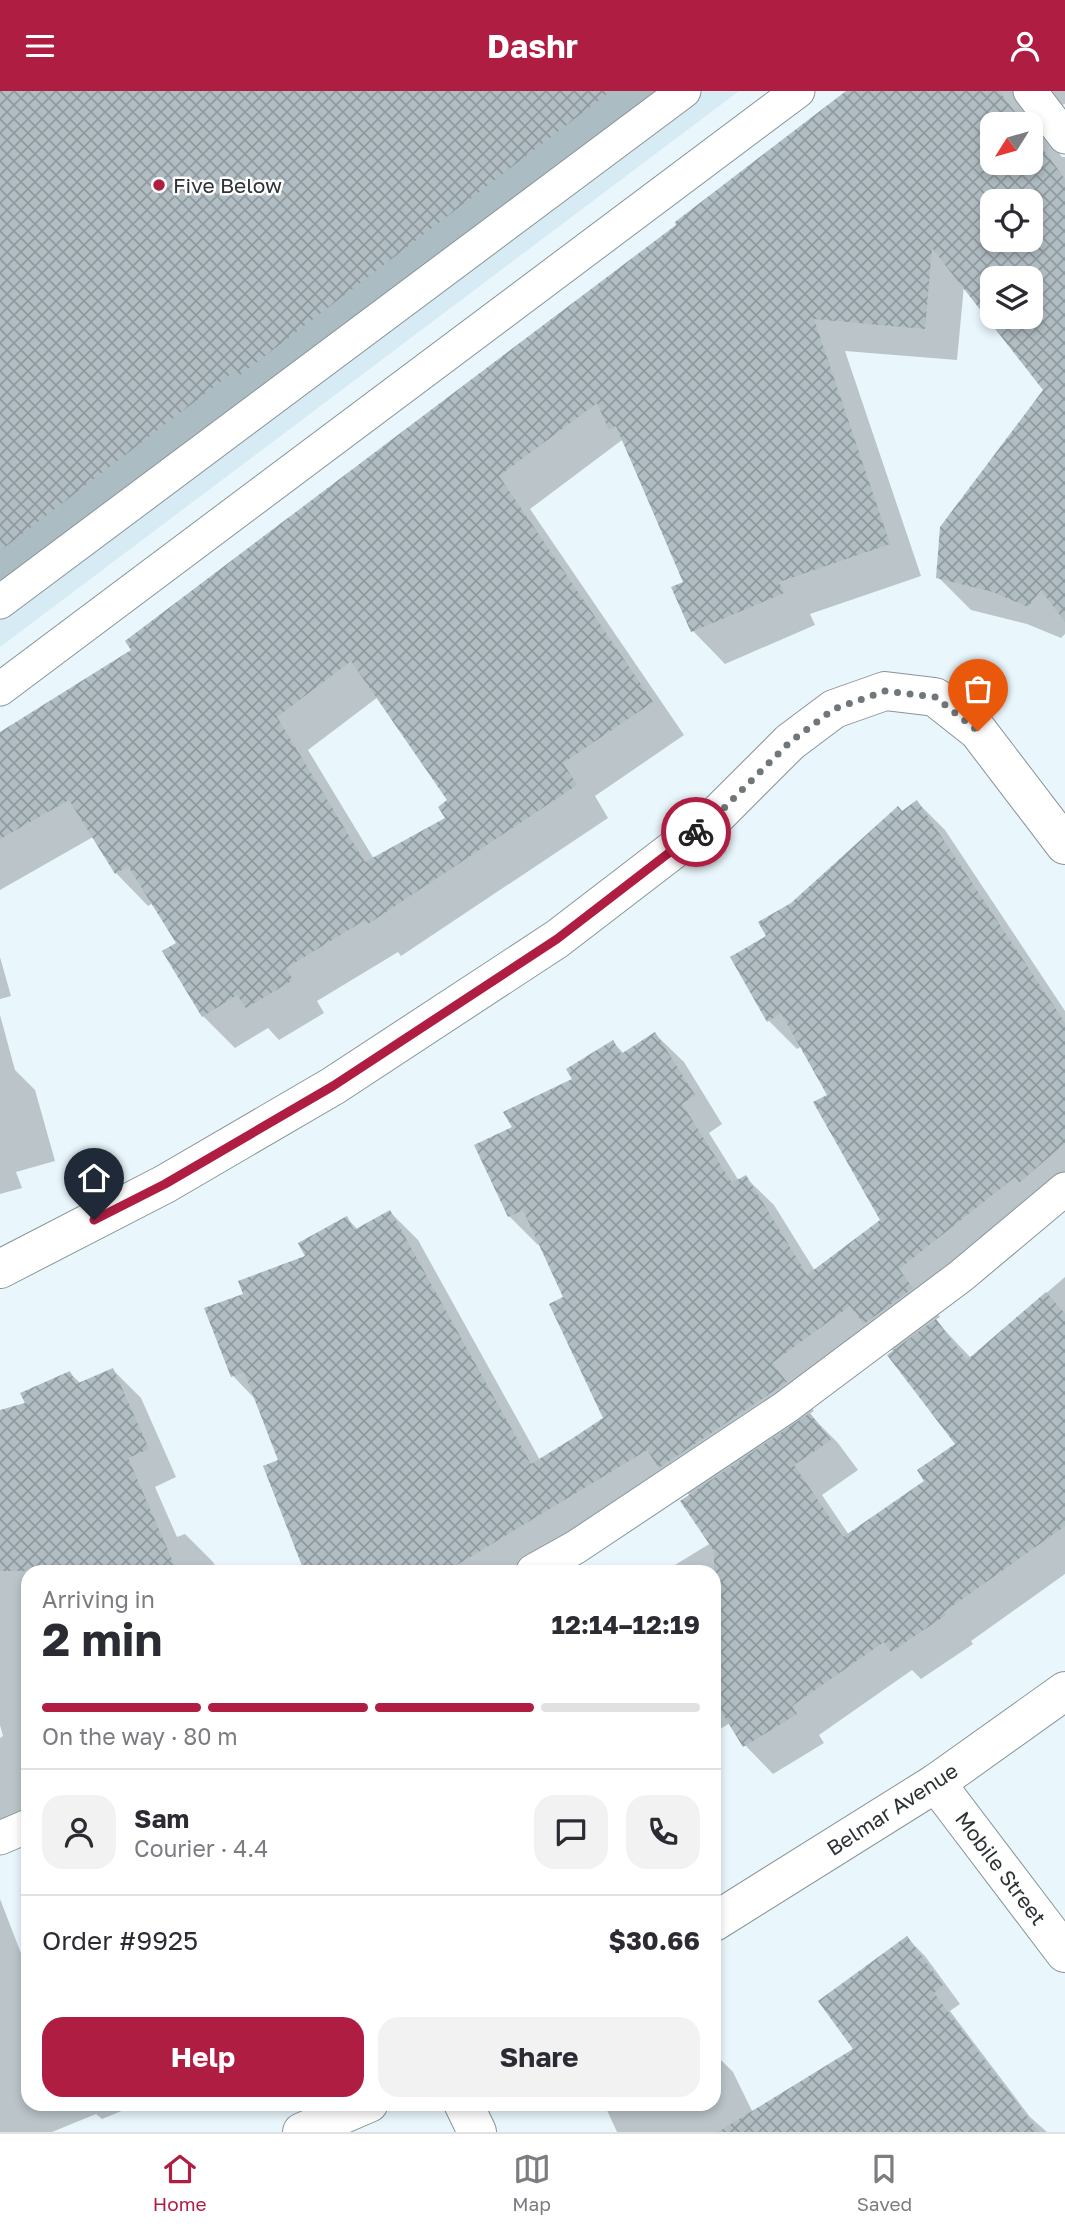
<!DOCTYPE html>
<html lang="en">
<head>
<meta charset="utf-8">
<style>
	body { margin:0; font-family:"Golos Text",sans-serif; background:#f2f2f3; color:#2b2b33; height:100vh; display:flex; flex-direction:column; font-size:26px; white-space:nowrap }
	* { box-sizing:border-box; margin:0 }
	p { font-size:23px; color:#7c7c81 }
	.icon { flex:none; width:38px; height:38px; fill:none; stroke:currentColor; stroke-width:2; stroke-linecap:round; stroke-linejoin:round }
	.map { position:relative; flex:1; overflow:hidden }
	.details { position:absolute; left:21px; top:1474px; width:700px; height:546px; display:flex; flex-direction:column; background:#fff; border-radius:21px; box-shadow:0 4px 10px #0003 }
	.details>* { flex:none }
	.needle { width:46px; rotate:233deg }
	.buttons { position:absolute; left:980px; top:21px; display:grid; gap:14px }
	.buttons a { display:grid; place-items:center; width:63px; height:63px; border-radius:14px; background:#fff; box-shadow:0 4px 10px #0003; font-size:35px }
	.pin { position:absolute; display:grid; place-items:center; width:60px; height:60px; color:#fff; margin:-72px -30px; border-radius:50% 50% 50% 0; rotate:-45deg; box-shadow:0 0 7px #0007 }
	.pin .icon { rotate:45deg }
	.courier { position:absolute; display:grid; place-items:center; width:70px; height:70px; margin:-35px; border:5px solid #b01d42; border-radius:50%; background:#fff; color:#222; box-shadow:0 2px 9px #0007 }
	.overview em { font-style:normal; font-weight:700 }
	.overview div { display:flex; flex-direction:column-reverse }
	.overview { display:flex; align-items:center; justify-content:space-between; height:119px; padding:0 21px }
	h1 { font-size:46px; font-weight:700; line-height:52px }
	.bar { display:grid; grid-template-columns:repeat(4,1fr); gap:10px 7px; align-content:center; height:84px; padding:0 21px }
	.bar i { height:9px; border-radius:5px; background:#e1e1e2 }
	.bar .selected { background:#b01d42 }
	.bar p { grid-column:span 4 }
	.line { display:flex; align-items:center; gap:18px; padding:0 21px; border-top:2px solid #e1e1e2 }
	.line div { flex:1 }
	.round { display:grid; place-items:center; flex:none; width:74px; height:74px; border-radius:21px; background:#f2f2f3 }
	.button { display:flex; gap:14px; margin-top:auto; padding:14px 21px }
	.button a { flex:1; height:80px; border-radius:21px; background:#b01d42; color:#fff; font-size:28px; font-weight:700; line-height:80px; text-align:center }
	.button a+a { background:#f2f2f3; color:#2b2b33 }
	header { display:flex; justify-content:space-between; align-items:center; height:91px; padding:0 21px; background:#b01d42; color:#fff; font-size:32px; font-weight:700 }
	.dock { display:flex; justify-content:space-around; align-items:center; height:98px; border-top:2px solid #e1e1e2; background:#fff; font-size:19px; color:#7c7c81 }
	.dock a { display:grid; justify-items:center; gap:4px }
	.dock .selected { color:#b01d42 }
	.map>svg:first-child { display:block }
</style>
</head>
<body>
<header><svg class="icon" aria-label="menu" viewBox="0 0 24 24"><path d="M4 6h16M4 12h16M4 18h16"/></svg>Dashr<svg class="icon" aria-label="person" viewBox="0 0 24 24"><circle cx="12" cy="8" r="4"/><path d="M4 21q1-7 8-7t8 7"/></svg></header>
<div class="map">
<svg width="1065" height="2041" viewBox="0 0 1065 2041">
	<defs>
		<pattern id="building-cross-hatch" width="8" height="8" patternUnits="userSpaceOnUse" patternTransform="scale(1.75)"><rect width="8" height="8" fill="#b0bdc2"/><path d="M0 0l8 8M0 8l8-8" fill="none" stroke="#909a9e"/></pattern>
	</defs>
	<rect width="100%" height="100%" fill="#e9f6fc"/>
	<polygon fill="#d6ebf4" points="0,0 739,0 0,556"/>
	<g fill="#0003" fill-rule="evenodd">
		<polygon points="0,0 668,0 0,503"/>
		<path d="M 849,0 L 1065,0 L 1065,13 L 1050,17 L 1046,45 L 1062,66 L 1065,66 L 1065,543 L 1061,547 L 1027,533 L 971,519 L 938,486 L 1046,299 L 964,194 L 957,269 L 845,260 L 921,485 L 810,523 L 815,534 L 725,573 L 693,540 L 673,497 L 685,492 L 622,349 L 530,418 L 684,644 L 595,705 L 608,727 L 401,865 L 398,861 L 317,910 L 324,922 L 279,949 L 268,937 L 235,957 L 203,925 L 178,852 L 153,812 L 148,815 L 116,782 L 93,746 L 0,799 L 0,643 L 134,560 ZM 992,33 L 1031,33 L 1031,72 L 992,72 ZM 992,110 L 1031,110 L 1031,149 L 992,149 ZM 992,187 L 1031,187 L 1031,226 L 992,226 ZM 378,606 L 449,710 L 448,728 L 374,768 L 308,659 Z"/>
		<path d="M 917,711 L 945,739 L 1065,920 L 1065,1117 L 926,1207 L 940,1226 L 935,1229 L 971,1267 L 1065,1186 L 1065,1483 L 971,1550 L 973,1553 L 921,1588 L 912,1579 L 819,1644 L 824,1652 L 773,1683 L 745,1654 L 730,1632 L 714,1642 L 714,1480 L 665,1480 L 711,1452 L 690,1405 L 673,1389 L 545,1480 L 306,1480 L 266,1376 L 281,1371 L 257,1310 L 233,1285 L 308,1166 L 347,1127 L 358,1139 L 390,1121 L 418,1149 L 540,1369 L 605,1328 L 566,1207 L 540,1152 L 538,1154 L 509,1125 L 514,1037 L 574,989 L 613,951 L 624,963 L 655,943 L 684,971 L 722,1033 L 709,1042 L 739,1090 L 745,1086 L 774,1114 L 815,1180 L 882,1129 L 829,1004 L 802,955 L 797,958 L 769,930 L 769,846 L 792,813 ZM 877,1244 L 894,1261 L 957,1354 L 927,1391 L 849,1444 L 822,1404 L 858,1379 L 838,1352 L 809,1323 L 814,1320 L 799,1301 Z"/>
		<polygon points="0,866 11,905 0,908"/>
		<polygon points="0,924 15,979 35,999 55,1070 16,1081 22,1097 0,1103"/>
		<polygon points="113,1279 141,1307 176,1386 155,1396 177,1446 185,1443 213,1471 218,1480 28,1480 28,1732 0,1742 0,1647 3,1645 0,1634 0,1321 27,1313 70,1282 81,1293"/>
		<polygon points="0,1808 24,1870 28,1869 28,2012 141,2012 102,2028 96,2023 52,2041 0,2041"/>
		<polygon points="907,1847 925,1865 960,1913 950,1920 1030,2026 1047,2041 617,2041 606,2017 614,2012 714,2012 715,1963 733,1981 753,2022 855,1958"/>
	</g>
	<g fill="url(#building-cross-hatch)" fill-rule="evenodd">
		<polygon points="0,0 611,0 240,284 236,279 0,460"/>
		<path d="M 846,0 L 999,0 L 1024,33 L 992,33 L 992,72 L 1031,72 L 1031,42 L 1065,88 L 1065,531 L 1041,499 L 1028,516 L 993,501 L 936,487 L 940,436 L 1043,299 L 932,157 L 925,238 L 814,228 L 890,453 L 779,491 L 784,502 L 691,541 L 671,496 L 683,491 L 616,335 L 609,339 L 597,312 L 499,385 L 653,611 L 563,672 L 577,694 L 368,833 L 365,829 L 286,877 L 293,889 L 246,917 L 237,904 L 202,926 L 162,860 L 176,852 L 128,775 L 115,783 L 69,709 L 0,748 L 0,641 L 131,559 L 125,550 L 676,134 L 675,131 ZM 992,110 L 1031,110 L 1031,149 L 992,149 ZM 992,187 L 1031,187 L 1031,226 L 992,226 ZM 351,570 L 447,709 L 438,716 L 445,727 L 365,771 L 277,626 Z"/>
		<polygon points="917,709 1065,932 1065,1052 1019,1092 1015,1086 899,1178 913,1197 864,1233 850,1215 772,1272 787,1291 659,1377 647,1359 447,1480 304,1480 263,1375 278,1369 244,1281 231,1286 204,1217 243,1203 238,1190 305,1165 298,1152 347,1125 354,1139 390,1119 531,1373 570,1349 603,1327 549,1213 563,1206 523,1119 508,1126 474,1054 512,1036 503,1021 572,988 566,978 613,949 621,963 655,941 695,1004 682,1013 732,1092 746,1084 807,1184 880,1129 813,1011 827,1004 781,922 767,931 730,866 766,845 758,831 791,812 898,715 902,720"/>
		<polygon points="1046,1201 1065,1223 1065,1435 944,1521 946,1524 891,1561 884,1551 792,1615 797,1623 743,1656 714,1609 714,1460 680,1410 810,1322 831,1349 794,1374 843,1446 924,1390 917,1379 955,1353 887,1264 936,1228 967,1269"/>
		<polygon points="113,1277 149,1358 128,1367 177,1480 0,1480 0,1319 25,1312 20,1302 70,1280 76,1293"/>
		<polygon points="907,1845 943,1894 934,1902 1039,2041 718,2041 853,1958 818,1910"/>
	</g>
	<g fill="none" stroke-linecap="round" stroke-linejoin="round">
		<g stroke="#88959a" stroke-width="35">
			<g id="lane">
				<polyline points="1030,0 1065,46"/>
				<polyline points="0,511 684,0"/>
				<polyline points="0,598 798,0"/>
				<polyline points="533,1480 576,1456 786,1316 961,1185 1065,1098"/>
				<polyline points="0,1747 28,1735"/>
			</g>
		</g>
		<g stroke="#88959a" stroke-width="40">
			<g id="street">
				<polyline points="0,1178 165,1093 333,995 557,848 712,729 790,651 834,618 885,600 935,606 978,640 1065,754"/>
				<polyline points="936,1692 1065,1862"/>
				<polyline points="302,2041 369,2012"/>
			</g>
		</g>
		<g stroke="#88959a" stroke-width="40">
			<g id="secondary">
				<polyline points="714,1831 936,1692 1065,1600"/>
				<polyline points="463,2012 477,2041"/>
			</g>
		</g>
		<use href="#lane" stroke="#fff" stroke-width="33"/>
		<use href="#street" stroke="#fff" stroke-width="38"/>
		<use href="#secondary" stroke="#fff" stroke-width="38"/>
	</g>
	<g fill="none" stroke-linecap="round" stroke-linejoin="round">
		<polyline stroke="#6f777a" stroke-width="7" stroke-dasharray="0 12.6" points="696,741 712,729 790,651 834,618 885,600 935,606 978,640"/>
		<polyline stroke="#b01d42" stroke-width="9" points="94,1129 165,1093 333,995 557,848 696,741"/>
	</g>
	<circle fill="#b01d42" stroke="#fff" stroke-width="2.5" cx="159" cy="94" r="7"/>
	<g text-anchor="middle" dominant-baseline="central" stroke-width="5" stroke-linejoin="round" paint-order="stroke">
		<g font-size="21" fill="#2d3234" stroke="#fff" text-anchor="start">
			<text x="173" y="94">Five Below</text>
		</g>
		<g font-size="21" fill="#2d3234" stroke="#fff">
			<text transform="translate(892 1718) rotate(-33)">Belmar Avenue</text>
			<text transform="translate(1001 1777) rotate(53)">Mobile Street</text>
		</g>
	</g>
</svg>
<div class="buttons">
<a><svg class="needle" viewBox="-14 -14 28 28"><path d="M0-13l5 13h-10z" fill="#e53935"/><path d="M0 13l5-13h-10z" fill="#7c7c81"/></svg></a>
<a><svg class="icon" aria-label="locate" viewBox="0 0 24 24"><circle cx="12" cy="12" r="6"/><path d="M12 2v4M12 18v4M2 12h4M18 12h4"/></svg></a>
<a><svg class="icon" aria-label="layers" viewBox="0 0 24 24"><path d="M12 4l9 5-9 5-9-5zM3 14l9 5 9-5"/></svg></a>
</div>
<div class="pin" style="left:978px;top:640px;background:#ea580c"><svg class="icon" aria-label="bag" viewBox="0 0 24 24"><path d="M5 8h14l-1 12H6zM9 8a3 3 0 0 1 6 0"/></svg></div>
<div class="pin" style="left:94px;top:1129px;background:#1f2937"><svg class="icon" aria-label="home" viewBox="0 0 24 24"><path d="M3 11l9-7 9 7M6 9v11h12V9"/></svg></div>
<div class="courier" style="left:696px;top:741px"><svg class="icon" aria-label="bike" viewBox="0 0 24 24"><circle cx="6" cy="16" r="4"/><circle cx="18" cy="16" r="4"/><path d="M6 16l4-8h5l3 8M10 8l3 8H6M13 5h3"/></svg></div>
<section class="details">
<div class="overview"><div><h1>2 min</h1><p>Arriving in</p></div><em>12:14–12:19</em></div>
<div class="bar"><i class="selected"></i><i class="selected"></i><i class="selected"></i><i></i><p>On the way · 80 m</p></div>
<div class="line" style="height:126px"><a class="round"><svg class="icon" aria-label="person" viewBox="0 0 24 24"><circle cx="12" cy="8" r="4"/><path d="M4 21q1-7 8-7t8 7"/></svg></a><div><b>Sam</b><p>Courier · 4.4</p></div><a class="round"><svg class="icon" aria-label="chat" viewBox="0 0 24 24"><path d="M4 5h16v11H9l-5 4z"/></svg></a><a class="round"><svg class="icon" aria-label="phone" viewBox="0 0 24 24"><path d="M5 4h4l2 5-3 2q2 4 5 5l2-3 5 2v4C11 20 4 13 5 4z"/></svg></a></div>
<div class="line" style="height:91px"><div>Order #9925</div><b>$30.66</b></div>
<div class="button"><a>Help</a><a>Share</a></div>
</section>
</div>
<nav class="dock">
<a class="selected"><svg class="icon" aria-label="home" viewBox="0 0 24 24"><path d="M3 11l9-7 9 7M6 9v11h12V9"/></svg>Home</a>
<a><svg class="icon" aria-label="map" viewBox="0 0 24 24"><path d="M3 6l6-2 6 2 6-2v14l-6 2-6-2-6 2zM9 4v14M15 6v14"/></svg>Map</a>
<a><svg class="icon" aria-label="saved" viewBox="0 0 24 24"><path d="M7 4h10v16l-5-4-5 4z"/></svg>Saved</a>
</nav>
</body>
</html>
